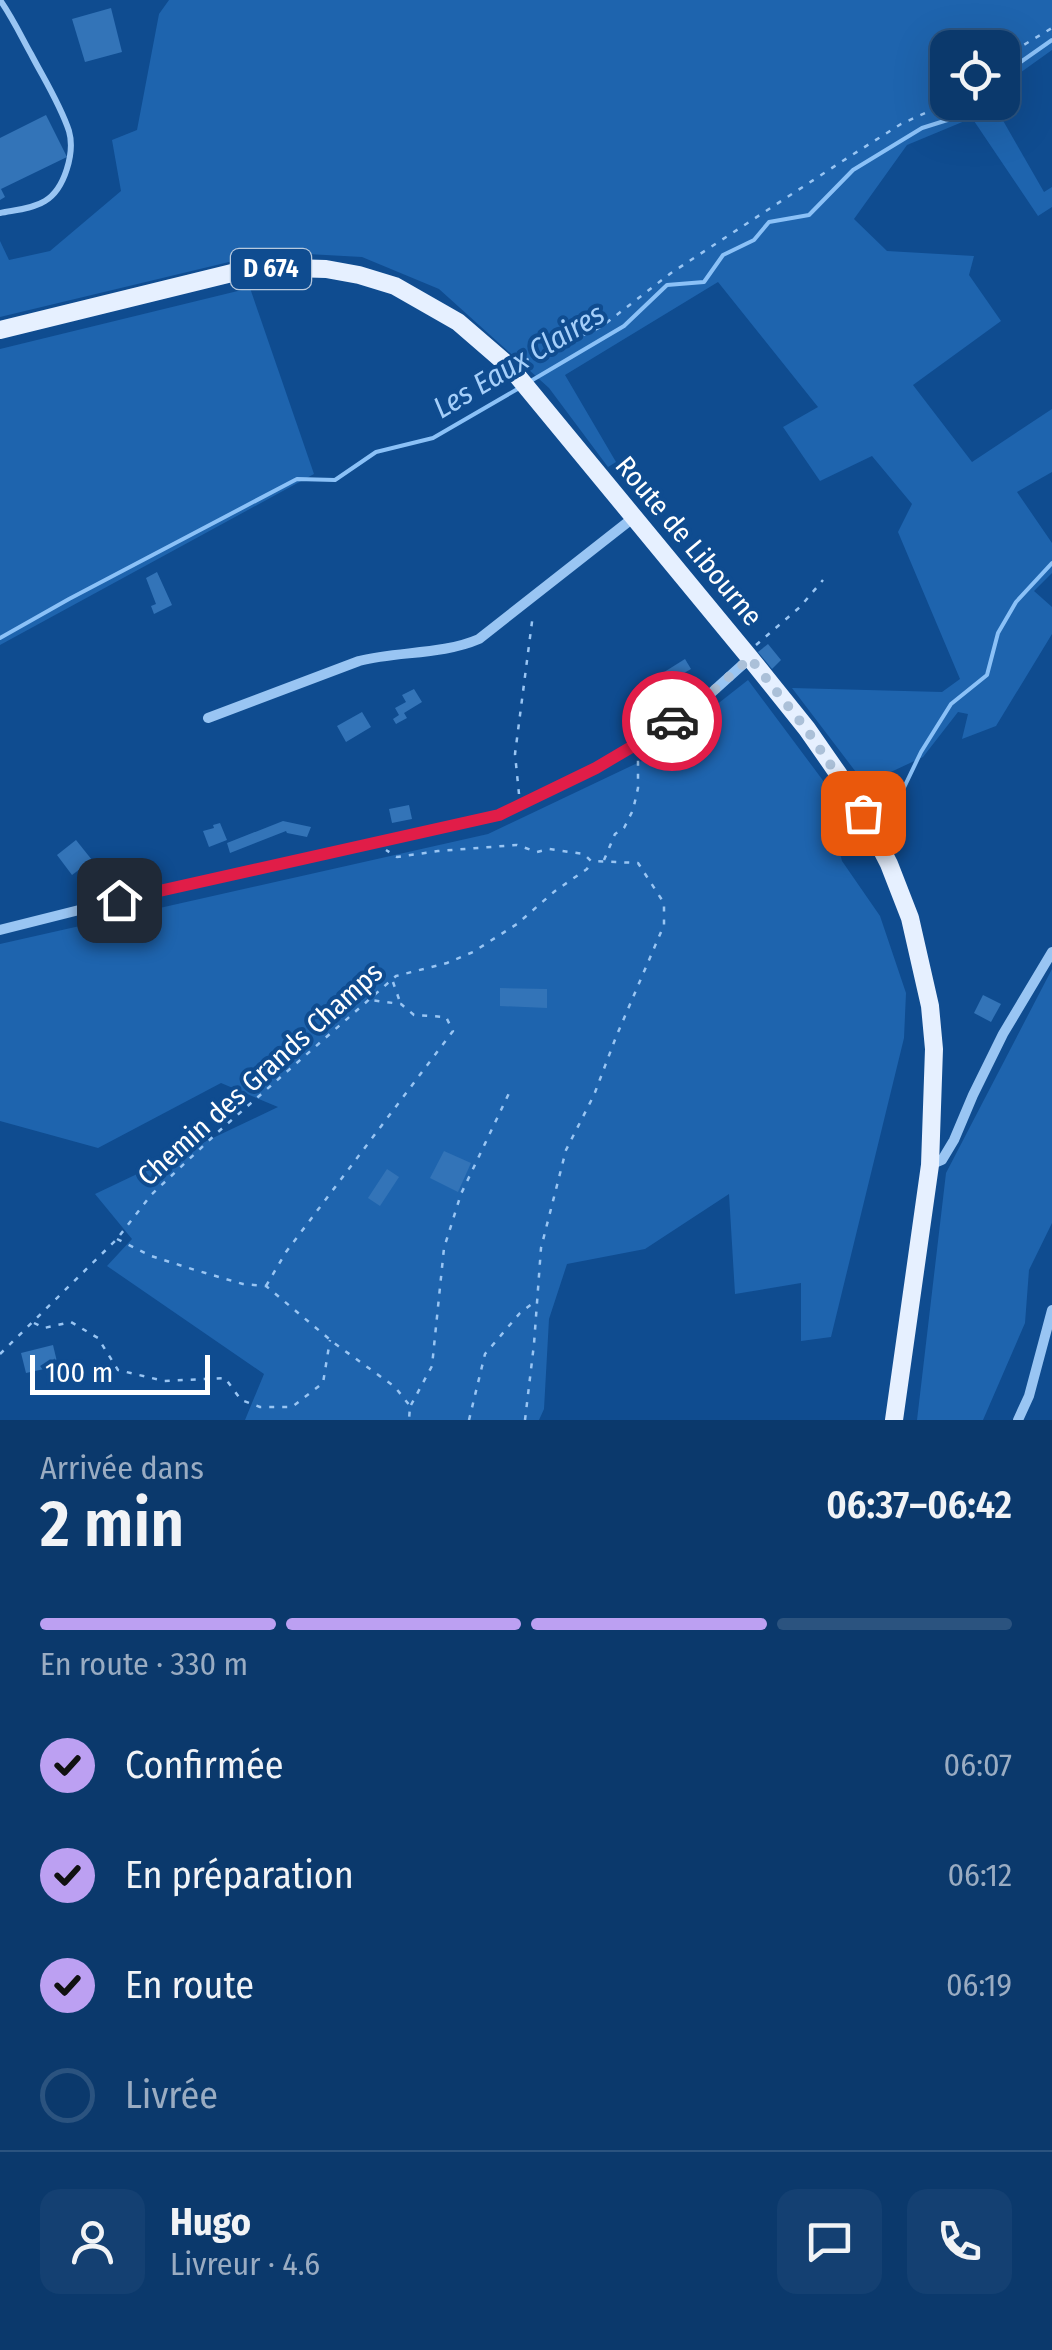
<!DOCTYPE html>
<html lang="fr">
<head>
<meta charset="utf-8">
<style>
	body { margin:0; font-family:"Fira Sans Condensed",sans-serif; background:#144072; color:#f1f3f6; height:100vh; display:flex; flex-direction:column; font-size:38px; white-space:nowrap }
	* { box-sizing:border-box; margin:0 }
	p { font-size:32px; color:#9aacc2 }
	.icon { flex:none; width:55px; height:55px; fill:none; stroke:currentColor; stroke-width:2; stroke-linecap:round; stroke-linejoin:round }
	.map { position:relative; height:1420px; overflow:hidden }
	.details { display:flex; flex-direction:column; background:#0b396c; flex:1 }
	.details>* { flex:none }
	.buttons { position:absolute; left:930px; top:30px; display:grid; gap:20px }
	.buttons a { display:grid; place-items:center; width:90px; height:90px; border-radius:20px; background:#0b396c; box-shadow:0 10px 40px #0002,0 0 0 2px #2b537f; font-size:50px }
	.scale { position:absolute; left:30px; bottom:25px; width:180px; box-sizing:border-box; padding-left:10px; border:5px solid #fff; border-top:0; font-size:28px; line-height:35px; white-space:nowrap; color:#fff; -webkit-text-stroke:8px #0f4c90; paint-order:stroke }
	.pin { position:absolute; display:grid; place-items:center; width:85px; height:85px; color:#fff; margin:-42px; border-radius:20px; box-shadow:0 5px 15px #0006 }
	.courier { position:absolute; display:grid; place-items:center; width:100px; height:100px; margin:-50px; border:8px solid #e11d48; border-radius:50%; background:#fff; color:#222; box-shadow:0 2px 12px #0007 }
	.head em { font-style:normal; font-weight:600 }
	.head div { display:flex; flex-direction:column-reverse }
	.head { display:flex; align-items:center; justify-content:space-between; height:170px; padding:0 40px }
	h1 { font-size:65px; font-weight:600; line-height:75px }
	.bar { display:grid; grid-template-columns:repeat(4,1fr); gap:15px 10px; align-content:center; height:120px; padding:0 40px }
	.bar i { height:12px; border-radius:8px; background:#2b537f }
	.bar .on { background:#bca0f2 }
	.bar p { grid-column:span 4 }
	.line { display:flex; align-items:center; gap:25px; padding:0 40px; border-top:2px solid #2b537f }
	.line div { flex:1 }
	.round { display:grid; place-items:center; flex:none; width:105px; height:105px; border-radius:20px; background:#144072 }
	ol { padding:0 40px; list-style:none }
	li { display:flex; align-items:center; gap:30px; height:110px }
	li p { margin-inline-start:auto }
	li .icon { padding:10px; border-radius:50%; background:#bca0f2; color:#111; stroke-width:4 }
	li:last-child { color:#9aacc2 }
	li i { width:55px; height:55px; border:5px solid #2b537f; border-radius:50% }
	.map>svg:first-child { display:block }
</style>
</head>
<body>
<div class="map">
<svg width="1052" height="1420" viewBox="0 0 1052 1420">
	<rect width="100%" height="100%" fill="#0f4c90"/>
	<g fill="#1e64ae">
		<polygon points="169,0 1052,0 1052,50 1003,85 1002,48 948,48 948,102 993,103 1044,192 1052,187 1052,207 1038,216 972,118 907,145 854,219 887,251 974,256 969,275 1001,321 913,385 972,462 1052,409 1052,472 1017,492 1052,543 1052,573 1034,591 1052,607 1052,634 996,726 962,739 968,714 958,712 923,757 865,784 792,688 942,692 960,679 898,532 912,504 872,456 820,481 783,427 818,407 718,282 565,375 616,462 608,467 549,388 439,289 362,257 271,252 0,317 0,241 9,260 50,251 121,191 112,140 137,130 159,14"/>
		<polygon points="250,288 314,474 0,645 0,349"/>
		<polygon points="748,680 848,814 837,842 842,861 880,916 906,993 904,1038 831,1337 801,1341 801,1283 735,1294 729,1194 645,1249 567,1264 549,1319 544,1409 539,1420 245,1420 264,1374 107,1266 132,1239 95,1194 278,1107 221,1083 98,1148 0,1121 0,944 488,834 650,757"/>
		<polygon points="1052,969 1052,1223 1029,1270 1025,1323 983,1420 917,1420 946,1173"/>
	</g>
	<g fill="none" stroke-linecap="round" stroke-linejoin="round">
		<g stroke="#8bc1f7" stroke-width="4">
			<polyline points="1002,75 1052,40"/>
			<polyline points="529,382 624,326 667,285 704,282 723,255 754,240 769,222 809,215 853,170 922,128 957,117 971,102"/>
			<polyline points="0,638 69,599 297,479 335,480 376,452 433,438 521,387"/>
			<polyline points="888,821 921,752 951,704 987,675 998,633 1016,602 1052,563"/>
		</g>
	</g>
	<g fill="#3374b8">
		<polygon points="111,8 122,52 85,62 72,19"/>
		<polygon points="46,115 67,157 1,189 5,197 0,200 0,138"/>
		<polygon points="157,572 172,605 154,614 151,606 156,604 146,578"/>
		<polygon points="768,644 781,660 772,669 758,652"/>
		<polygon points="685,659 691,669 667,683 661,674"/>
		<polygon points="414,689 422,702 404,713 407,718 396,724 393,719 399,715 395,708 406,702 402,695"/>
		<polygon points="362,712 371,727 346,742 337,726"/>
		<polygon points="409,805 412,819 392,823 389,809"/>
		<polygon points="283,821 311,827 307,837 287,833 286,831 230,853 227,843"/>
		<polygon points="220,823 227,840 209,847 203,831 214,828 213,825"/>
		<polygon points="76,840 92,860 72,875 57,855"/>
		<polygon points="500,988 547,989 547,1008 500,1006"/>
		<polygon points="983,995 1001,1004 991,1022 974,1013"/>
		<polygon points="444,1151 471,1163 458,1192 430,1178"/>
		<polygon points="387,1169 399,1177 380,1206 368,1198"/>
		<polygon points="53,1345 58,1366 26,1373 21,1353"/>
	</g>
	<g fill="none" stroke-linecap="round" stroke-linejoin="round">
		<g stroke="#99c5f3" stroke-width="2.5" stroke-dasharray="5 8" stroke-linecap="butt">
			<polyline points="1002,58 1052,28"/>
			<polyline points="524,361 601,327 671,273 841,162 901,124 949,102"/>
			<polyline points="756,645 800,607 823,580"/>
			<polyline points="519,794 515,754 533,614"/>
			<polyline points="604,860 615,834 624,828 633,810 638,788 638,758"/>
			<polyline points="393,982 400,1002"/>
			<polyline points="117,1239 151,1256 195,1270 243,1284 266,1286 334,1343 395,1387 410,1406 409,1420"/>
			<polyline points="266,1286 286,1252 453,1031 446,1017 414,1015 401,1004 370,1000"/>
			<polyline points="34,1323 44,1328 71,1322 98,1338 118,1370 164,1381 225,1378 241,1400 260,1407 292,1407 323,1383 330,1340"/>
			<polyline points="0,1354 117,1239 151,1195 218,1132 396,976 447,963 473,952 517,924 555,891 587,869 591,861 584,854 549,849 537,852 517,845 438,851 397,857 386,850"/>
			<polyline points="411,1405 432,1366 444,1248 461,1194 511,1089"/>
			<polyline points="469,1420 485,1354 520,1313 537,1300"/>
			<polyline points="525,1420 534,1344 541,1248 566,1150 594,1095 616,1037 664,925 664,903 638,863 593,861"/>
		</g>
		<path stroke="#99c5f3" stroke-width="6" d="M 0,213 C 14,210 32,209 45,201 C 65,189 75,152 69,131 C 60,104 44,79 31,54 C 21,36 12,17 0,0"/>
		<g stroke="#99c5f3" stroke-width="10">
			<path d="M 208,718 L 359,661 C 398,651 442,655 479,639 L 633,518"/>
			<polyline points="0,930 119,900 499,815 596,768 640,742 710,694 750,658"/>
			<polyline points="930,1165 942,1160 954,1140 973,1095 1003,1034 1052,952"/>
			<polyline points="1018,1420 1029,1396 1052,1310"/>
		</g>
		<polyline stroke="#e6f0ff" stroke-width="18" points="0,330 236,272 292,268 326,269 359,275 395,286 458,322 510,367 750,658 807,729 839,775 863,813 889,864 910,918 930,1006 934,1049 930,1165 894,1420"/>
	</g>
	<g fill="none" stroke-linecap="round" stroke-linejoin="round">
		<polyline stroke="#abc0d8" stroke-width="10" stroke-dasharray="0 18" points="672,721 710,694 750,658 807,730 863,813"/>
		<polyline stroke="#e11d48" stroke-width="12" points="119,900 499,815 596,768 640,742 672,721"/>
	</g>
	<g text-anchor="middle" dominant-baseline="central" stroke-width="8" stroke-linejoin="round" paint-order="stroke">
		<rect fill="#0f4c90" stroke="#b7c9de" stroke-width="2.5" x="231" y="249" width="80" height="40" rx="8"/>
		<g font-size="25" font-weight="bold" fill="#fff">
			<text x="271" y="269">D 674</text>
		</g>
		<g font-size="28" fill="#fff" stroke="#0f4c90">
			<text transform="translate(689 541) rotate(50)">Route de Libourne</text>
			<text transform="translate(260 1074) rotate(-42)">Chemin des Grands Champs</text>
		</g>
		<g font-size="30" font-style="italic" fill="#a5cffa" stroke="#0f4c90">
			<text transform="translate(519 361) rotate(-31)">Les Eaux Claires</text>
		</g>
	</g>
</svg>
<div class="buttons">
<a><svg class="icon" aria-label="locate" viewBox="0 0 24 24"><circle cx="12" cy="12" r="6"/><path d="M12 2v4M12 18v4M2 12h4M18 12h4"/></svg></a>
</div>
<div class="scale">100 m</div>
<div class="pin" style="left:863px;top:813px;background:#ea580c"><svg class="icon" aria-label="bag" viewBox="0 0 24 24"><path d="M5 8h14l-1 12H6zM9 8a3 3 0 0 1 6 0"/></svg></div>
<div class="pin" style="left:119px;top:900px;background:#1f2937"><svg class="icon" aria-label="home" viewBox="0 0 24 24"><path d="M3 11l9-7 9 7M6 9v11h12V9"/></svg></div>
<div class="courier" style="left:672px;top:721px"><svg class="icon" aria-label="car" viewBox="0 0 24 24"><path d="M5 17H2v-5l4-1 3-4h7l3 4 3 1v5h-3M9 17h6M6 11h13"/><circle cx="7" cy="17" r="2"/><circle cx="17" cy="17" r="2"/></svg></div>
</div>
<section class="details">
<div class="head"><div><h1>2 min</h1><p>Arrivée dans</p></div><em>06:37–06:42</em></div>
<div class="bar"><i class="on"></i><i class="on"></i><i class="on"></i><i></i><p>En route · 330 m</p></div>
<ol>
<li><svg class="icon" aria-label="check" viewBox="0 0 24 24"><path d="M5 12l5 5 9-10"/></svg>Confirmée<p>06:07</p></li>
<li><svg class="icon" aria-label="check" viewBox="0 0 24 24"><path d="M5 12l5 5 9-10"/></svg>En préparation<p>06:12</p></li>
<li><svg class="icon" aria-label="check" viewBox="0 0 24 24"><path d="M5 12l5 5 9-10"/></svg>En route<p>06:19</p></li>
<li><i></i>Livrée</li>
</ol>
<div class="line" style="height:180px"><a class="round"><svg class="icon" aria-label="person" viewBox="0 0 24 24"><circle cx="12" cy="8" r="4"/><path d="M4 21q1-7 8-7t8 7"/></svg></a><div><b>Hugo</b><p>Livreur · 4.6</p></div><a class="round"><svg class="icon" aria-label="chat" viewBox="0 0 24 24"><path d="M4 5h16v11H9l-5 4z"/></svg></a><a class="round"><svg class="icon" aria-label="phone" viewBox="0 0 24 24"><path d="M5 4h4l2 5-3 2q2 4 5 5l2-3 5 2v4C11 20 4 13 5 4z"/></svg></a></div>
</section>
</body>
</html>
